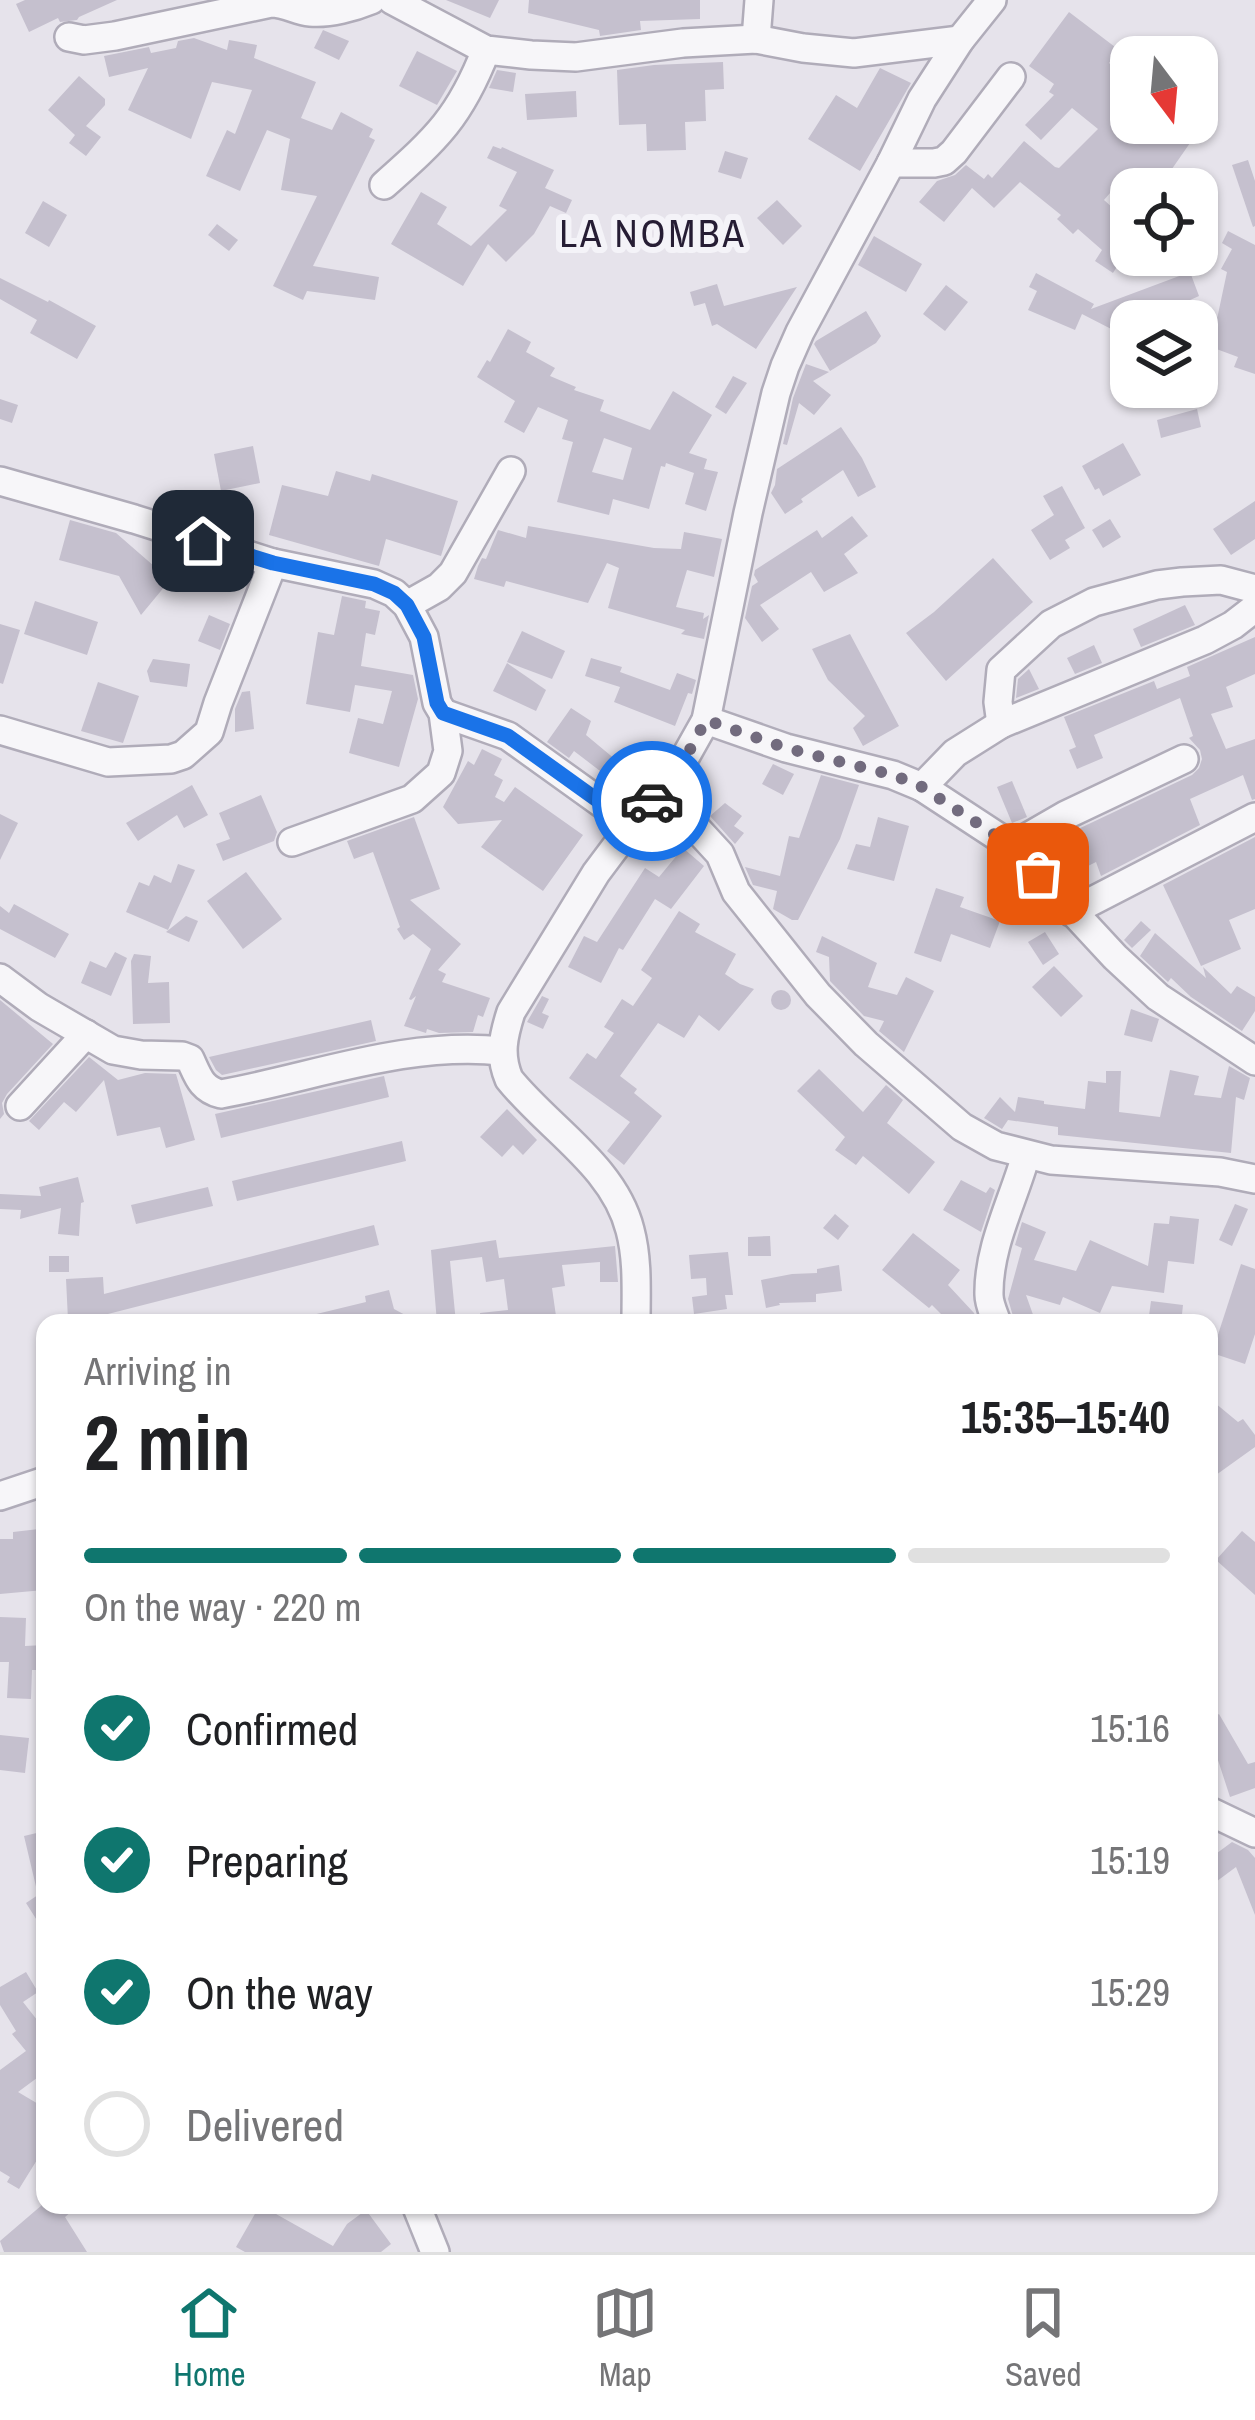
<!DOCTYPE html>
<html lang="en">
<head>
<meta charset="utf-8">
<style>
	body { margin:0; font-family:"Archivo Narrow",sans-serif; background:#f2f2f2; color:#202124; height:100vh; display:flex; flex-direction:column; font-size:45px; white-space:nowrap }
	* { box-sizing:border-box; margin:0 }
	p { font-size:39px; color:#757577 }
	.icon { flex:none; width:66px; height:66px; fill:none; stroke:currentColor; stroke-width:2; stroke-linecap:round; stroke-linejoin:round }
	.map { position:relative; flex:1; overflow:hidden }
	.details { position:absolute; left:36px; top:1314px; width:1182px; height:900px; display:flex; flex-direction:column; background:#fff; border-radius:24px; box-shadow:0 3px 9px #0004 }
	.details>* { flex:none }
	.needle { width:78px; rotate:164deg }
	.controls { position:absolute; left:1110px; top:36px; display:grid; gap:24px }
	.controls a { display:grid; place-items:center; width:108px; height:108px; border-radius:24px; background:#fff; box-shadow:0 3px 9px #0004; font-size:60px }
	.pin { position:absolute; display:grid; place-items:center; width:102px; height:102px; color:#fff; margin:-51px; border-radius:24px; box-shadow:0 6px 18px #0006 }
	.courier { position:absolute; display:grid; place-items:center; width:120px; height:120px; margin:-60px; border:9px solid #1a73e8; border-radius:50%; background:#fff; color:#222; box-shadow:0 3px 15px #0007 }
	.headline em { font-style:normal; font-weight:700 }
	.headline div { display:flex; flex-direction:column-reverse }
	.headline { display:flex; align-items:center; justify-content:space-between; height:204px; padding:0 48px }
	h1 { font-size:78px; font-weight:700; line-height:90px }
	.bar { display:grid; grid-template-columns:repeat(4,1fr); gap:18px 12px; align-content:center; height:144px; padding:0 48px }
	.bar i { height:15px; border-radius:9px; background:#e0e0e0 }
	.bar .selected { background:#0f766e }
	.bar p { grid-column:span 4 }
	ol { padding:0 48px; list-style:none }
	li { display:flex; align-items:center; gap:36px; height:132px }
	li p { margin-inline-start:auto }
	li .icon { padding:12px; border-radius:50%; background:#0f766e; color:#fff; stroke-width:4 }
	li:last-child { color:#757577 }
	li i { width:66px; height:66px; border:6px solid #e0e0e0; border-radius:50% }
	.menu { display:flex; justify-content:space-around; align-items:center; height:168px; border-top:3px solid #e0e0e0; background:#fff; font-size:33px; color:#757577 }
	.menu a { display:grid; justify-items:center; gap:6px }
	.menu .selected { color:#0f766e }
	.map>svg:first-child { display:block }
</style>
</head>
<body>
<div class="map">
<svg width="1255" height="2252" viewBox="0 0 1255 2252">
	<rect width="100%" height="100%" fill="#e6e3eb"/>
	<g fill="#c5c0ce" fill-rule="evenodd">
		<polygon points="25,0 117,0 79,17 77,20 60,22 58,18 29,32 16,4"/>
		<polygon points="446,0 499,0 490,18"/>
		<polygon points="529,0 700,0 700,19 640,21 641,30 600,36 599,30 528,13"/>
		<polygon points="1069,12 1119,50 1109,63 1125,75 1111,93 1131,109 1131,123 1156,123 1190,143 1158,189 1130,170 1104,200 1123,217 1116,225 1131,234 1131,244 1113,273 1095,261 1102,250 1078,229 1073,234 1057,219 1061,215 1020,182 994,208 972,188 944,222 919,202 937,181 955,175 966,165 984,179 988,174 992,178 1024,141 1055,167 1059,168 1098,129 1072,108 1041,140 1025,125 1054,95 1049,92 1054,84 1029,66"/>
		<polygon points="323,30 349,41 339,60 314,48"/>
		<polygon points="194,38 227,50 229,40 257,45 254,58 316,82 301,118 332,130 341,112 373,129 369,137 375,140 313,266 379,277 375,300 307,291 303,300 273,286 317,196 281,190 290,139 267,130 240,191 206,176 227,130 235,134 252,90 212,82 191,139 128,110 148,68 109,77 104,56 149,47 151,53 176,48 178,41"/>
		<polygon points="417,51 457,71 437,105 399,86"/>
		<polygon points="723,62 724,89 705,90 706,121 685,122 686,150 647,151 646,124 619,125 617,70 654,65"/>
		<polygon points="880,68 911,83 860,171 808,139 836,95 857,108"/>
		<polygon points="497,70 516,73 513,92 489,88"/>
		<polygon points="79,76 105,99 105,105 86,126 101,137 86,156 69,143 75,135 48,110"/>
		<polygon points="576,91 577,117 527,120 525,94"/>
		<polygon points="493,146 501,149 502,147 554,170 545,188 572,200 566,213 550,206 534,234 506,262 488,244 463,286 391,244 421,192 447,207 437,224 471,246 507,210 499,206 517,172 487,158"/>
		<polygon points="725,151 748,158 741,179 718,172"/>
		<polygon points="1248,160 1255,181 1255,226 1253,227 1232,165"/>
		<polygon points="777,200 802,226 783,245 757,218"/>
		<polygon points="43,201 67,215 49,247 25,233"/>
		<polygon points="217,224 238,240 229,251 208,235"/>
		<polygon points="1228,231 1255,245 1255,374 1234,367 1238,357 1211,347 1227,272 1221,269 1232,249 1222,243"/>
		<polygon points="874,236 922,264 906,292 858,265"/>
		<polygon points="1190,272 1199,296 1144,321 1125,321 1119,333 1082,314 1075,330 1028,310 1037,291 1029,287 1036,273 1094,304 1091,309"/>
		<polygon points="0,278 48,302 49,300 96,326 77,359 30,333 37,320 0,299"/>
		<polygon points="717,284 724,306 797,287 756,349 717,324 712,326 705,303 694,306 690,292"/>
		<polygon points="946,285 968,302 945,331 923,314"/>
		<polygon points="866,311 881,336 876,343 830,371 814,344 816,341"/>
		<path d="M 508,329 L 531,342 L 526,352 L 555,368 L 550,376 L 576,387 L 574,390 L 604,400 L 600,411 L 650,430 L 673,391 L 712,415 L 689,453 L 707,459 L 704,469 L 718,472 L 706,511 L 685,504 L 694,473 L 666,463 L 665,467 L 661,466 L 649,509 L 613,499 L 609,515 L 557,502 L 573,442 L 562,439 L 568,420 L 538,407 L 524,433 L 504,422 L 515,401 L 477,377 L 487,360 L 490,362 ZM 604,438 L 632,448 L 623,480 L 592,472 Z"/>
		<polygon points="806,364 829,372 813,381 831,395 814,415 799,403 787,445 783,444 793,398"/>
		<polygon points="733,376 747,383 726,414 715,407"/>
		<polygon points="0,399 18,405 12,423 0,419"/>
		<polygon points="1197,409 1201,427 1161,438 1157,420"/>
		<polygon points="841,427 862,458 876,487 858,497 843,470 801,499 803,502 785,514 771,493 775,485 777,469"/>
		<polygon points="1123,443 1141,475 1103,496 1099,488 1095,490 1082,466"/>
		<polygon points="253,446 260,483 221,491 214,454"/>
		<polygon points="336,471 370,481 372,474 458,501 441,556 386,539 379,566 269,535 282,485 328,496"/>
		<polygon points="1062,486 1085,528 1065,540 1070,548 1050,560 1031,530 1054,515 1043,496"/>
		<polygon points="1255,501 1255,539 1231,555 1213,529"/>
		<polygon points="852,516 868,536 844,554 858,573 824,592 811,572 760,605 779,629 762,642 745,618 752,586 758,582 754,575 755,570 817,530 822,538"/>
		<polygon points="1110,519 1121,537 1103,548 1092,530"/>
		<polygon points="70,520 116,533 170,580 141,615 119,576 59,560"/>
		<polygon points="528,526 654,548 681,549 684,532 722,539 714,577 687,570 676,607 704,613 703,619 709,615 704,639 681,634 685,630 608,608 619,568 607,563 588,603 506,581 504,587 474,579 478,566 482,558 486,559 498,530 526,538"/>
		<polygon points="993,558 1033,602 946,681 906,633 934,612"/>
		<polygon points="342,596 366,601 365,608 380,611 375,635 366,633 361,666 413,675 418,699 399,767 349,753 358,718 383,724 392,691 355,685 350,712 306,704 318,632 334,635"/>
		<polygon points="35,601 98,622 87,655 24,634"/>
		<polygon points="1185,605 1195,625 1141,647 1133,629"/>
		<polygon points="209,615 230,624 220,650 198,641"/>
		<polygon points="0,624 20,630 3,684 0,683"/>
		<polygon points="522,631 565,651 552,679 507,662"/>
		<polygon points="850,634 899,726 863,746 853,728 865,716 828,680 812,649"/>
		<polygon points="1255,637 1255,674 1226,687 1233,707 1211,714 1226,749 1255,739 1255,799 1252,800 1243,775 1190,799 1200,825 1101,876 1096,862 1066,877 1041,850 1074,831 1192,775 1199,768 1202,759 1200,750 1189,738 1193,736 1180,698 1094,735 1103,758 1077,769 1069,750 1076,747 1064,717 1154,681 1157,689 1190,676 1187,667"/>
		<polygon points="1094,645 1102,663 1075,674 1067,658"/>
		<polygon points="591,658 622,667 620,672 670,690 677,673 696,680 692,694 688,693 675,726 614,702 620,687 585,676"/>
		<polygon points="153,659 190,664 187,687 150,682 147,671"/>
		<polygon points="507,663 546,690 536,711 493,691"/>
		<polygon points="1029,669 1039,689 1016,698 1018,679"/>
		<polygon points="98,682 139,696 123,743 81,731"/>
		<polygon points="250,691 254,729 235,732 235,709 242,692"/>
		<polygon points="571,708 591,721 586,735 616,760 612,765 629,776 621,787 574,751 569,758 547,742"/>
		<polygon points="482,749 502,759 494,775 503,780 495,797 504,802 515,787 583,835 543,891 481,847 502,820 458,824 443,807 468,761 474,765"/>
		<polygon points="773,764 794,774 783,795 762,784"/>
		<polygon points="821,775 859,785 840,839 798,920 792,920 773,909 777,891 753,885 745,867 780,876 789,836 799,838"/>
		<polygon points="1012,781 1027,817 1012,823 997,787"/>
		<polygon points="192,785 208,815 184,828 177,815 138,841 126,823"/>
		<polygon points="261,795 277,832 274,841 223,861 216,844 230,839 219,813"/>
		<polygon points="725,803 742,816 734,826 744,833 735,844 710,816"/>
		<polygon points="0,814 18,823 0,860"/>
		<polygon points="414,817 440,889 410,900 461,944 438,970 446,974 442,982 490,998 483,1017 478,1015 473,1032 439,1033 427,1029 426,1033 404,1026 416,996 411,1000 409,999 431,949 413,934 404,940 397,929 400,927 373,852 354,859 347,841"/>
		<polygon points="878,817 909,826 894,881 847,869 856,844 870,847"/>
		<polygon points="1255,837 1255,909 1229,920 1241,949 1201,966 1163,885"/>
		<polygon points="683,848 704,866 671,909 655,899 623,950 619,948 601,983 568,967 584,936 597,942 645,868 659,877"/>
		<polygon points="178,864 195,870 168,930 126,912 139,882 149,886 154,875 171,883"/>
		<polygon points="246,872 282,919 243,949 207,901"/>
		<polygon points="936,888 964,897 960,907 1000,921 990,948 951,934 941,962 914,953"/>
		<polygon points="14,904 69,934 55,958 0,929 0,906 9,913"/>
		<polygon points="679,911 700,924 695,932 736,954 725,974 740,984 754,989 719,1031 699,1015 684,1038 658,1023 620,1076 637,1089 634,1093 662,1116 624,1165 607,1151 630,1122 569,1078 587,1053 596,1059 614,1033 604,1027 622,999 633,1006 652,978 641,970"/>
		<polygon points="186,916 198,921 189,942 166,932"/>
		<polygon points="1141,921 1151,930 1132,948 1124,940"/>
		<polygon points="1045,932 1059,954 1043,965 1028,942"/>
		<polygon points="1155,933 1206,978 1203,967 1231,994 1237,986 1255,997 1255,1011 1242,1031 1191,997 1171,978 1168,982 1140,956"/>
		<polygon points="822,936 877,963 868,987 897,995 906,977 934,991 904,1052 879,1031 884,1021 864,1016 830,981 829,957 816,952"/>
		<polygon points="115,952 127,958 111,996 81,983 90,961 106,968"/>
		<polygon points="134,954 151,956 148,983 169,982 170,1023 133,1024 131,961"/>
		<polygon points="1054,966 1083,996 1061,1017 1032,987"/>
		<circle cx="781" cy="1000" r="10"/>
		<polygon points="542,996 549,999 542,1013 549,1016 543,1029 527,1022"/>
		<polygon points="0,1000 53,1044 7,1094 2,1103 4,1114 0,1119"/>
		<polygon points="1131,1009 1159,1019 1152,1042 1124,1035"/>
		<polygon points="371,1020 376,1041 222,1075 216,1070 209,1057"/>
		<polygon points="89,1057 118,1080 145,1073 176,1074 195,1140 166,1148 160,1127 117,1136 104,1080 76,1112 64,1102 39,1130 29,1121"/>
		<polygon points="1229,1066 1250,1078 1244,1100 1236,1097 1231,1153 1058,1135 1058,1127 1008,1120 1002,1129 984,1118 1000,1097 1015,1112 1018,1097 1044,1101 1044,1104 1085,1109 1088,1081 1106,1083 1106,1071 1121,1071 1119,1112 1160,1117 1170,1070 1199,1076 1194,1095 1221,1098"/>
		<polygon points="819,1069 863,1112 886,1085 903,1100 887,1123 935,1162 909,1194 863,1156 856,1165 835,1150 845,1137 797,1091"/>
		<polygon points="384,1076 389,1097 221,1138 215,1114"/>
		<polygon points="507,1109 537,1140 523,1155 513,1145 502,1157 480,1137"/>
		<polygon points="402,1141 406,1161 237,1201 232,1181"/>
		<polygon points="78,1177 84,1202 81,1203 79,1236 58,1234 61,1208 20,1219 21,1210 0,1209 0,1194 41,1196 39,1187"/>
		<polygon points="961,1180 986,1193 990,1187 995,1190 981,1232 943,1210"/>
		<polygon points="208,1187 213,1206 136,1224 131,1205"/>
		<polygon points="1235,1204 1248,1209 1232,1246 1219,1240"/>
		<polygon points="835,1214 849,1226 838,1240 823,1228"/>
		<polygon points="1170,1216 1199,1219 1194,1264 1168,1261 1164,1293 1112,1286 1100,1313 1063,1297 1060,1305 1026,1295 1036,1323 1015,1323 1008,1299 1022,1248 1015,1245 1022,1222 1046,1232 1034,1260 1076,1271 1090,1240 1148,1266 1154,1223 1169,1224"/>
		<polygon points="374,1225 379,1245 104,1315 105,1318 68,1320 66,1279 103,1277 104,1294"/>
		<polygon points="913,1233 960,1270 948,1285 974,1313 978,1323 950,1323 932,1305 929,1308 882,1270"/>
		<polygon points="770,1236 771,1256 748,1256 748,1237"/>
		<polygon points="496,1240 499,1258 615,1246 618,1282 600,1282 600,1262 562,1265 565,1286 552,1288 557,1323 481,1323 480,1313 508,1310 504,1279 486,1282 482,1257 450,1261 456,1323 437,1323 431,1250"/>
		<polygon points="728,1252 733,1295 725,1295 727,1309 694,1314 692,1297 707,1295 706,1278 691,1279 689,1255"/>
		<rect x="49" y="1256" width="20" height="16"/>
		<polygon points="1241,1264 1255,1269 1255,1334 1245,1364 1212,1353"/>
		<polygon points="839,1265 842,1291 816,1294 816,1302 779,1303 780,1305 766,1308 761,1280 792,1274 817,1273 817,1269"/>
		<polygon points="389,1290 394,1309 407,1316 379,1323 301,1323 300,1318 366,1302 365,1296"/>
		<polygon points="1151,1301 1183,1305 1181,1323 1148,1323"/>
		<polygon points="1209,1398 1238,1422 1243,1419 1255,1435 1255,1447 1209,1480"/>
		<polygon points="39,1529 44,1590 0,1594 0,1539 13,1539 13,1532"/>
		<polygon points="1242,1531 1255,1542 1255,1595 1216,1560"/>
		<polygon points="0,1617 26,1618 25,1646 45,1645 45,1670 32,1670 31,1699 7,1698 9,1662 0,1662"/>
		<polygon points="1219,1714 1248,1764 1255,1762 1255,1788 1230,1797 1216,1754 1209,1757 1209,1720"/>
		<polygon points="0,1735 29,1738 25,1773 0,1770"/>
		<polygon points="45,1831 45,1933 26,1903 38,1895 24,1836"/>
		<polygon points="1232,1842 1248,1850 1255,1858 1255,1915 1236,1867 1209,1887 1209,1859"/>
		<polygon points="26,1972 38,1992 23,2002 45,2030 45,2072 18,2092 45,2108 45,2147 19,2189 7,2182 10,2177 0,2171 0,2070 26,2051 12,2034 16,2031 0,2005 0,1987"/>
		<polygon points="42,2205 79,2205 65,2217 87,2252 4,2252 0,2241"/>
		<polygon points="260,2205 333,2246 347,2224 366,2210 391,2244 381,2252 245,2252 236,2247"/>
	</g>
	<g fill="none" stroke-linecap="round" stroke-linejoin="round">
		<g stroke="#b0acb9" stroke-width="32">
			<g id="minor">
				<polyline points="392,0 486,50 531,55 576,57 683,43 756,39 803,48 854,53 960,40"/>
				<path d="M 69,37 L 84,40 L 115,36 L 271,3 C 286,3 297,11 310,12 C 329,14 354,7 371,0"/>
				<polyline points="756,39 759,0"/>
				<polyline points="891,163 934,163 944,161 954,152 1011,77"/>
				<path d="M 384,185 C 437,138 460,117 486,50"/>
				<polyline points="0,481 134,519 273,563 374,584 394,593 407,605 424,637 437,703 443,713 448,751 441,773 412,799 292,842"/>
				<polyline points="407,605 439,587 453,573 511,471"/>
				<polyline points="443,713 508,736 632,825"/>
				<polyline points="706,720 786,748 893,775 922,787 1012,846 1115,957 1158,997 1255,1061"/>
				<polyline points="1001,724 998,702 1001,670 1051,624 1094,602 1157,585 1182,582 1221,580 1255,589"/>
				<polyline points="0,730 108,762 171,759 183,755 209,732 218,703 273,563"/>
				<polyline points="922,787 955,753 1001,724 1205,640 1233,625 1255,608"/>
				<polyline points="662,791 720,854 736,892 818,995 866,1044 962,1127 996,1146 1051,1160 1220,1172 1255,1179"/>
				<polyline points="1012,846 1066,815 1184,759"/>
				<polyline points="1071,912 1255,817"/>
				<path d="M 0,978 L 39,1007 L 113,1050 L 141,1055 L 182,1056 L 190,1059 C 198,1076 201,1089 221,1094 C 315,1077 404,1041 502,1051"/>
				<polyline points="20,1106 86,1034"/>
				<path d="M 636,1323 C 636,1292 638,1260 630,1230 C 614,1166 548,1128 509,1079 C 499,1055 503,1037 511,1012 L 596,873 L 632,825 L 679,768 L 706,720 L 748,513 L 776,393 L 785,366 L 800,332 L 891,163 L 922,99 L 960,40 L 992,0"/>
				<path d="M 997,1323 C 994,1314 989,1304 989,1295 C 988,1247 1013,1201 1026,1155"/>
				<polyline points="0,1496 45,1481"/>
				<polyline points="1209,1811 1255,1833"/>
				<polyline points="416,2205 435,2252"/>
			</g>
		</g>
		<use href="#minor" stroke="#f7f6f9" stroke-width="27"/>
	</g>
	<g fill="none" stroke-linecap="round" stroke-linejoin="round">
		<polyline stroke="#726b7e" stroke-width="12" stroke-dasharray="0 21.6" points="652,801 680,768 706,720 786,748 893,775 922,787 1012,846 1038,874"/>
		<polyline stroke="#1a73e8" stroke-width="15" points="203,541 273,563 374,584 394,593 407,605 424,637 437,703 443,713 508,736 632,825 652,801"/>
	</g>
	<g text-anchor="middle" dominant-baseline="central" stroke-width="12" stroke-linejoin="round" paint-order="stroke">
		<g font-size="39" letter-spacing="3" fill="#261d34" stroke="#f4f3f8">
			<text x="653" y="233">LA NOMBA</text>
		</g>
	</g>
</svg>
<div class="controls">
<a><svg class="needle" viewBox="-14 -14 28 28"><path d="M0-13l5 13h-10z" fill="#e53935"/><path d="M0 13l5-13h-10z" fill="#757577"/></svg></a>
<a><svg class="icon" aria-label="locate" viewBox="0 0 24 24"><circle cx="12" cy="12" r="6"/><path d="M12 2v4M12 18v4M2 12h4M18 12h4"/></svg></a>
<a><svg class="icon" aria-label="layers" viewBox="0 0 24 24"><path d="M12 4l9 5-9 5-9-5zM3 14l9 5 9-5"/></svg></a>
</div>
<div class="pin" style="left:1038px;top:874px;background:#ea580c"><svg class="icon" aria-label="bag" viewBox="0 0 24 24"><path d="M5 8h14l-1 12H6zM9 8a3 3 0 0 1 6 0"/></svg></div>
<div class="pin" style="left:203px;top:541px;background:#1f2937"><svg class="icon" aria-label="home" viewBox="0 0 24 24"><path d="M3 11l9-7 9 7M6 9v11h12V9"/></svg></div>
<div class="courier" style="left:652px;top:801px"><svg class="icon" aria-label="car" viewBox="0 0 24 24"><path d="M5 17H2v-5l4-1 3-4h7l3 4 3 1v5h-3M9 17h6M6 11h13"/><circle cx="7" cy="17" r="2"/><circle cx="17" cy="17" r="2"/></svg></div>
<section class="details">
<div class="headline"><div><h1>2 min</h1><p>Arriving in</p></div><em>15:35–15:40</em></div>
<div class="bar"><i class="selected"></i><i class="selected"></i><i class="selected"></i><i></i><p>On the way · 220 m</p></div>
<ol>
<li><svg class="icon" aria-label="check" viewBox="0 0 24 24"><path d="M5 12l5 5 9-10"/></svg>Confirmed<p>15:16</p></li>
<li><svg class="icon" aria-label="check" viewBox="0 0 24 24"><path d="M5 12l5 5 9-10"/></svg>Preparing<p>15:19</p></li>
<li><svg class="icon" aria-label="check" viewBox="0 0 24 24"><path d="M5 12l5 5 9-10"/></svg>On the way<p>15:29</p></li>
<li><i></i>Delivered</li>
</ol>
</section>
</div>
<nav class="menu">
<a class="selected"><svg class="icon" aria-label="home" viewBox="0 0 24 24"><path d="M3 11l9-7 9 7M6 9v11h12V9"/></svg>Home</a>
<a><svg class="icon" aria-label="map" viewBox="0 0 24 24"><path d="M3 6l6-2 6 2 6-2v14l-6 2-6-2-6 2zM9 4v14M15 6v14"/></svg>Map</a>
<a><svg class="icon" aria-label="saved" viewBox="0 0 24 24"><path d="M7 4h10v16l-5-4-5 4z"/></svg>Saved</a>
</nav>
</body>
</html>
